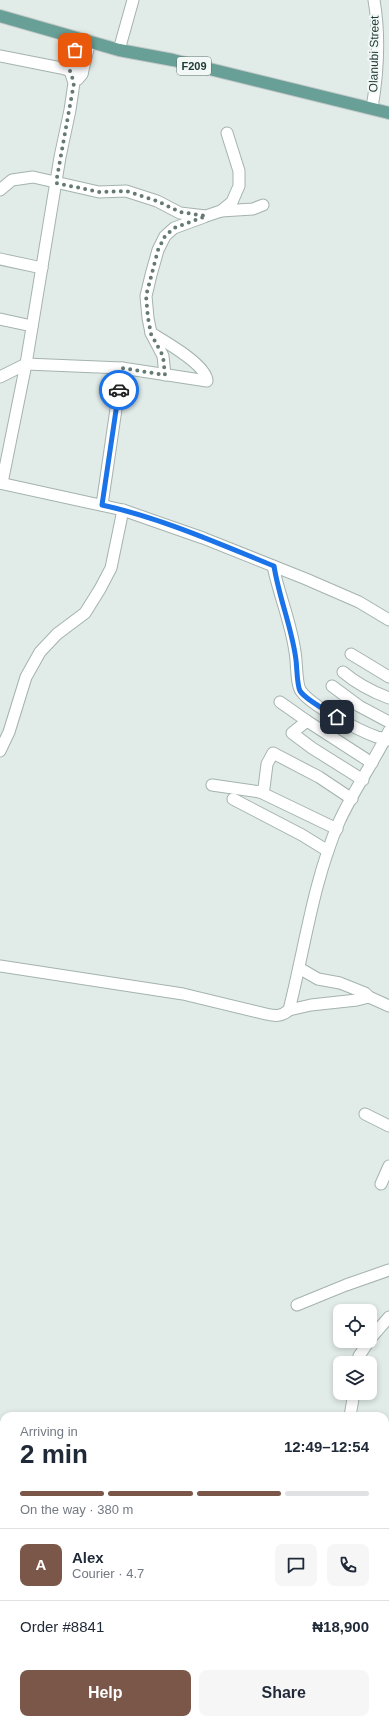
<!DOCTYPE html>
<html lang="en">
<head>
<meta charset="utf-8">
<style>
	body { margin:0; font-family:Arial,sans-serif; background:#f6f6f7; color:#1f2937; height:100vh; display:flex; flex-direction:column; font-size:15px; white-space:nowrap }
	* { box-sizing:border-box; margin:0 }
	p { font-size:13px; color:#747a83 }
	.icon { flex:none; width:22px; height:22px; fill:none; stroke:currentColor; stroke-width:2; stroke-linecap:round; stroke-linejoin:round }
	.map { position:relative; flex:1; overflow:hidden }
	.side { position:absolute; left:0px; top:1412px; width:389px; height:312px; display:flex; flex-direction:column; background:#fff; border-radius:12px 12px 0 0; box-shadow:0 2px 6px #0003 }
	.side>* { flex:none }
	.fabs { position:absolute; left:333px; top:1304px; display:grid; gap:8px }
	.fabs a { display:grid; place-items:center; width:44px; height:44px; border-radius:8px; background:#fff; box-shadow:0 2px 6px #0003; font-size:20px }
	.pin { position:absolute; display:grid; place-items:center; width:34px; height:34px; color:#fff; margin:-17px; border-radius:8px; box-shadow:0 2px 6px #0006 }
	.courier { position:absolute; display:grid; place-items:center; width:40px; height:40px; margin:-20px; border:3px solid #1a73e8; border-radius:50%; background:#fff; color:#222; box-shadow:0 1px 5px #0007 }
	.headline em { font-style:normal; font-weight:600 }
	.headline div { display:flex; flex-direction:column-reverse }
	.headline { display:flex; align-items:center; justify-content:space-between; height:68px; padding:0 20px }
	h1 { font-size:26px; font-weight:600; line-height:30px }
	.bar { display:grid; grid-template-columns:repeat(4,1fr); gap:6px 4px; align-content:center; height:48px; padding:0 20px }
	.bar i { height:5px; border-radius:3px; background:#e0e1e3 }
	.bar .active { background:#7b5749 }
	.bar p { grid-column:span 4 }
	.line { display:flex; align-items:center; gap:10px; padding:0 20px; border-top:1px solid #e0e1e3 }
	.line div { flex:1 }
	.round { display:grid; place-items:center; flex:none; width:42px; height:42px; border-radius:8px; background:#f6f6f7 }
	.action { display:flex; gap:8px; margin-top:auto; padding:8px 20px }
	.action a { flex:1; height:46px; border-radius:8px; background:#7b5749; color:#fff; font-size:16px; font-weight:600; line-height:46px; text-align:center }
	.action a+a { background:#f6f6f7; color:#1f2937 }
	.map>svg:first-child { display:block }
</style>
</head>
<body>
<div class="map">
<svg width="389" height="1724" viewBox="0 0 389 1724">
	<rect width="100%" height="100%" fill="#e1ebe8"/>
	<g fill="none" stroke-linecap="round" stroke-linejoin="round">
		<g stroke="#a4b3af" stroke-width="13">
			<g id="minor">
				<polyline points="119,50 133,0"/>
				<polyline points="0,56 61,68 82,74"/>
				<polyline points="78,79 82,74 90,41"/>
				<path d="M 372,108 C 378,73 380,35 374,0"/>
				<polyline points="0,190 12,180 33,177 99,192 126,191 157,201 180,213 206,216 221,211 232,202 239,186 239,171 227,133"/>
				<polyline points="221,211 253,209 263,205"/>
				<polyline points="0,259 42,268"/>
				<polyline points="0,319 32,326"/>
				<polyline points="165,375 163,356 151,333 148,318 146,296 151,275 158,250 165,236 174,228 204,217"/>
				<path d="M 0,377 L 26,364 L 122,368 L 207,381 C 207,365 164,341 151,333"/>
				<polyline points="0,483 123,510 203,538 306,579 359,602 389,620"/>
				<polyline points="2,483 26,364 60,157 70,110 74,83 70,71 78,38"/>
				<polyline points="102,505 122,368"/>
				<path d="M 273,566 C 279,595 291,622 295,652 C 297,661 296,685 301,691 C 311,706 360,731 377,737 C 381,738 385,738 389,740"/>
				<polyline points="351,654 389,677"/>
				<path d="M 343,672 C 356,683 373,692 389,698"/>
				<polyline points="332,686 359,706 389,722"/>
				<polyline points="280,702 307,721 372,763"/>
				<polyline points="307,721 292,733 312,748 363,780"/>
				<polyline points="0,751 9,732 26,677 40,652 57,634 85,613 100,589 111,568 123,510"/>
				<polyline points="212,785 260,792 337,829"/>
				<polyline points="260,792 264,788 267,764 273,753 319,777 352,799"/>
				<polyline points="233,799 302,835 328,851"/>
				<path d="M 0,966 L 183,994 L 266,1014 C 275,1016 281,1017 289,1010 C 305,947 313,882 339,822 C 353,791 374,762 389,731"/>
				<polyline points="299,968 318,979 340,983 365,993 369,997 389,1006"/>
				<polyline points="289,1010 311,1005 357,1000 369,997"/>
				<polyline points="365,1114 389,1126"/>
				<polyline points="381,1184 389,1166"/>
				<polyline points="297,1305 346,1285 389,1270"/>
				<polyline points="370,1339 389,1317"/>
				<polyline points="358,1363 359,1356 369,1341"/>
				<polyline points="350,1416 354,1393"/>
				<polyline points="385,1445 389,1446"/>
				<polyline points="385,1566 389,1567"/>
				<polyline points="385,1668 389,1669"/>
				<polyline points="7,1720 21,1724"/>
				<polyline points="123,1724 126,1720"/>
				<polyline points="232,1724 234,1720"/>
			</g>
		</g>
		<g stroke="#c1c8c7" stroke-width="14">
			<polyline id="major" points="0,16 119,50 173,60 389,113"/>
		</g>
		<use href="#minor" stroke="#fff" stroke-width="11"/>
		<use href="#major" stroke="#689f96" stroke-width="12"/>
	</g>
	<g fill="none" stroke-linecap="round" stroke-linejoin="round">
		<polyline stroke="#657975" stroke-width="4" stroke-dasharray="0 7.2" points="75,50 70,71 74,83 56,183 99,192 126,191 157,201 180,212 206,216 174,228 165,236 158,250 146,296 148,318 151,334 163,356 165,375 122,368 119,390"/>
		<path stroke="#1a73e8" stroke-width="5" d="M 119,390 L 102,505 C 161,518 217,543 274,566 C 279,598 292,628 296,660 C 297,668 297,685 300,691 C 306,700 327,711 337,717"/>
	</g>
	<g text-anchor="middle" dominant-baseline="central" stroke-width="4" stroke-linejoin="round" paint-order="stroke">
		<rect fill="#f2f8f5" stroke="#607470" stroke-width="1" x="177" y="57" width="34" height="18" rx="3"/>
		<g font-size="11" font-weight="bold" fill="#223b37">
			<text x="194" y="66">F209</text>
		</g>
		<g font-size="12" fill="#223b37" stroke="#f2f8f5">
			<text transform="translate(374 54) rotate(-89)">Olanubi Street</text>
		</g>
	</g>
</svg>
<div class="fabs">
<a><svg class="icon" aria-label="locate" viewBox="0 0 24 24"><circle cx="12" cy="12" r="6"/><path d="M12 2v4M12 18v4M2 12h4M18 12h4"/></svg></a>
<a><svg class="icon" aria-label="layers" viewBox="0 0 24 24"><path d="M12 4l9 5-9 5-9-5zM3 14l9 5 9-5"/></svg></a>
</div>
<div class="pin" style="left:75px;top:50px;background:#ea580c"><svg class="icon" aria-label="bag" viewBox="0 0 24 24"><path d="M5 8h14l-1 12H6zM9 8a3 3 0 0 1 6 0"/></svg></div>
<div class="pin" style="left:337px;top:717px;background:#1f2937"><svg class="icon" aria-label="home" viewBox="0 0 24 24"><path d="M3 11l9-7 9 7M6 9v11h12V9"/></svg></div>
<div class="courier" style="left:119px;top:390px"><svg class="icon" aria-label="car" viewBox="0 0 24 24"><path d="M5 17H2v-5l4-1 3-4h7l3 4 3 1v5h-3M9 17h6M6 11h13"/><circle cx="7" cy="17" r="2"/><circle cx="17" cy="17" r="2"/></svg></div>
<section class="side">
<div class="headline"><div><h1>2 min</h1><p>Arriving in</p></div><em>12:49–12:54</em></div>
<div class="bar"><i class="active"></i><i class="active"></i><i class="active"></i><i></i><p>On the way · 380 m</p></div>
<div class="line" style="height:72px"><b class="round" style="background:#7b5749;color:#fff">A</b><div><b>Alex</b><p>Courier · 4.7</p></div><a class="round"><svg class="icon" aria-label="chat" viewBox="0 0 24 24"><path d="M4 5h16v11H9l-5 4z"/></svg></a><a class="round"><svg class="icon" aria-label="phone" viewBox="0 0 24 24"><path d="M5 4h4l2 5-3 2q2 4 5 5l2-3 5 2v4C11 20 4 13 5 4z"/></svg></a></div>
<div class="line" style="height:52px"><div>Order #8841</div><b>₦18,900</b></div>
<div class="action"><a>Help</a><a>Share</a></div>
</section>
</div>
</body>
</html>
